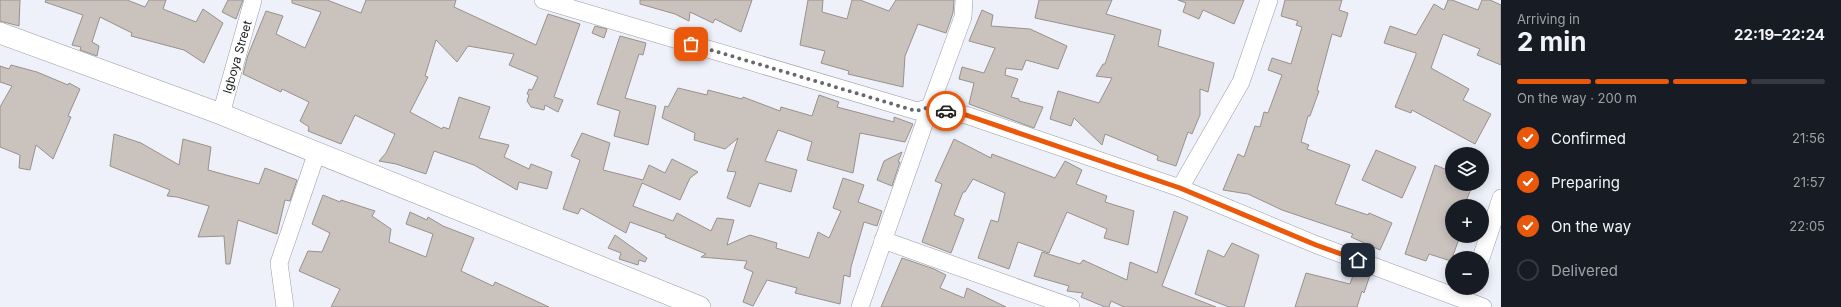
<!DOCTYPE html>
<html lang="en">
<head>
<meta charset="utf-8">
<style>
	body { margin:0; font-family:Inter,sans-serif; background:#20242c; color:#f1f3f6; height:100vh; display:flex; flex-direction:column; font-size:15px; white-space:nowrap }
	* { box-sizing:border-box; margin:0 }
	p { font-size:13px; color:#9ea1a6 }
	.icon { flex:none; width:22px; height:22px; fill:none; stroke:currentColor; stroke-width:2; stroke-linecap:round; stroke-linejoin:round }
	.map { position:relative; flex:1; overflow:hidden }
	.sheet { display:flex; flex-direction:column; background:#171b24; width:340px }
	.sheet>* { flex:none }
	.tools { position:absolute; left:1445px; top:147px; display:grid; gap:8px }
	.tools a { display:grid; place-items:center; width:44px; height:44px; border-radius:50%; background:#171b24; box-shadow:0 2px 10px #0003; font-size:20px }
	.pin { position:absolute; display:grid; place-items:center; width:34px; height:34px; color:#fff; margin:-17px; border-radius:8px; box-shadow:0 2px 6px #0006 }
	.courier { position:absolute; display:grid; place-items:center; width:40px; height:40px; margin:-20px; border:3px solid #ea580c; border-radius:50%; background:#fff; color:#222; box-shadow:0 1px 5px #0007 }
	.head em { font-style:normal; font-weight:700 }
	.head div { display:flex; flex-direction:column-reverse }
	.head { display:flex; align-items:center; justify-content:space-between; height:68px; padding:0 16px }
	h1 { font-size:26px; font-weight:700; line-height:30px }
	.bar { display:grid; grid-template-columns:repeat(4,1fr); gap:6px 4px; align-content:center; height:48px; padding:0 16px }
	.bar i { height:5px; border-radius:3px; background:#363941 }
	.bar .current { background:#ea580c }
	.bar p { grid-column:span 4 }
	ol { padding:0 16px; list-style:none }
	li { display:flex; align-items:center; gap:12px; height:44px }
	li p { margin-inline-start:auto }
	li .icon { padding:4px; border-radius:50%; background:#ea580c; color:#fff; stroke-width:4 }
	li:last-child { color:#9ea1a6 }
	li i { width:22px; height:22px; border:2px solid #363941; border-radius:50% }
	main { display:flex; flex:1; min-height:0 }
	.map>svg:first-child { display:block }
</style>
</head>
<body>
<main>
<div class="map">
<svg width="1501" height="307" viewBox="0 0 1501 307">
	<rect width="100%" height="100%" fill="#eef1f9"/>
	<g fill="#cac2bd" stroke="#98918c">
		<polygon points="0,0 20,0 19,26 0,21"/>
		<polygon points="46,0 127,0 145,7 149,0 166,0 163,9 196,22 203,9 223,23 204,63 184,50 131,36 132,33 100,17 92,42 99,46 97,56 80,50 81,47 72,45 83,15 45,2"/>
		<polygon points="228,0 243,0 236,19 222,12"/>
		<polygon points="292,0 327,0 361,13 366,0 456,0 454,7 536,45 548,14 580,24 554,97 563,100 558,112 545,105 544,110 531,107 527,101 529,95 527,94 529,89 532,90 538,77 509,65 514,54 468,46 457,62 436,40 425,76 428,77 410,112 442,129 443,127 449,129 459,97 490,107 479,138 509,145 504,157 529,169 531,164 552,172 547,189 519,182 517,190 474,165 434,151 426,174 396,164 379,161 386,153 395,134 355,115 341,144 308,131 309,127 300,121 309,102 282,89 281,92 243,74 248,55 266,11 283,16 276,34 305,48 321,12 292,3"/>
		<polygon points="640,0 752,0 741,32 715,19 713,23 690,12 689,21 675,14 640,4"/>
		<polygon points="808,0 823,0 822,12 847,19 852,0 860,0 889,11 896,0 954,0 953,13 946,33 918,24 905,56 903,87 848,74 849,71 821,63 825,51 800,45"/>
		<polygon points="1039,0 1112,0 1106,14 1161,30 1158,46 1214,63 1208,92 1200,89 1200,115 1192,134 1188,132 1176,166 1157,160 1158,156 1105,134 1102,145 1074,118 1071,126 1050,119 1058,91 1099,103 1112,78 1096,76 1103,64 1105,64 1115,35 1035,18"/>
		<polygon points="1178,0 1244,0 1234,24 1203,10 1199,19 1183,12 1186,3"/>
		<polygon points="1285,0 1342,0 1339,10 1348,13 1341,37 1332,34 1317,90 1319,91 1310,116 1308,116 1301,142 1309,145 1307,149 1350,165 1335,204 1368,215 1369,213 1392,223 1380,250 1351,237 1353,234 1282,210 1248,194 1223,190 1238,154 1244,157 1255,126 1260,127 1264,112 1268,113 1282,75 1268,70 1272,58 1291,64 1302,27 1296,25 1298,21 1281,16"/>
		<polygon points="1448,0 1452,0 1478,10 1482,0 1490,0 1501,5 1501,65 1477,55 1480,49 1443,34 1431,68 1469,89 1463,100 1491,114 1475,144 1412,110 1411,113 1395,107 1416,55 1416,53 1384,43 1390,26 1416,35 1434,4 1444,10"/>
		<polygon points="982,10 993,15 991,26 1030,29 1067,46 1058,69 1026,60 1022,70 1006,68 1005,75 1018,79 1011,97 1019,99 1019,101 1043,107 1034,128 969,104 974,83 959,79 962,67 984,73 995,48 969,41"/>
		<polygon points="595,26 607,29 604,38 592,33"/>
		<polygon points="620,36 646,43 643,55 639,54 625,98 656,106 648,145 614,136 620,111 597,104"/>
		<polygon points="11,65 37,72 68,85 69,83 80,89 68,116 71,117 53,159 36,145 30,170 19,168 20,155 0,147 0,107 12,86 0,82 0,66 9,69"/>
		<polygon points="678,88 707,95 708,90 742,99 743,97 780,111 781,107 812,116 819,95 839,102 837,107 894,122 894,117 913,124 905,142 860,133 853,173 807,160 812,142 778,130 765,161 797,170 791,192 759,183 750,207 727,198 736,172 727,171 738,138 725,149 694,140 695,133 662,118 665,106 668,107"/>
		<polygon points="582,133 610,143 603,170 643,180 649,165 665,173 672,159 698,172 690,178 680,200 642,183 633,206 673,221 677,213 711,231 717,218 734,220 727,245 750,235 777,243 776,248 809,258 818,232 829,238 841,211 833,208 843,178 864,185 858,202 882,211 877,226 864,222 851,267 850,277 844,275 840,304 795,293 797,288 767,280 753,306 743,302 753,272 744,268 747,261 701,257 706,254 665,237 666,235 630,222 626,233 581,208 578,214 563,209 580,160 571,156"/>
		<polygon points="114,134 141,143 179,165 183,139 211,147 208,170 259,184 265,168 297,180 290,201 285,200 277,234 238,220 230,264 226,264 224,236 198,237 209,206 177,197 167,196 170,190 110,166"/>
		<polygon points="954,139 991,158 992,154 1055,178 1065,161 1082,170 1076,184 1107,196 1105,202 1134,211 1128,245 1104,238 1107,229 1067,212 1049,253 1018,242 1009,269 978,258 991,220 998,222 1005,193 973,179 965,192 963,192 954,215 964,219 951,253 922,242 942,184 935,181"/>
		<polygon points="1376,150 1416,167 1402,198 1362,180"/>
		<polygon points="902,152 898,162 900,162 892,186 877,180 884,161"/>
		<polygon points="1435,165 1452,172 1452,184 1473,184 1464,206 1452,206 1452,236 1460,236 1451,261 1429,254 1426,261 1405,254"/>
		<polygon points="323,195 340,202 341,200 375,211 372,216 391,229 389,242 426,257 433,234 406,224 410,212 427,220 428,217 443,226 474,238 461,271 493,286 495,282 549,307 331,307 340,289 299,271 308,251 322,252 330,233 312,224"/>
		<polygon points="1174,211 1188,217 1162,286 1216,307 1124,307 1111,301 1109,307 1105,307 1081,297 1083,293 1067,291 1069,286 1034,276 1042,252 1080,264 1083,260 1127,280 1130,262 1157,273"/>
		<polygon points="615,235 647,258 645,262 639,260 638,265 619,259 621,253 608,248"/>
		<polygon points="1232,243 1259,255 1244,307 1229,307 1195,294 1208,250 1224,257"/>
		<polygon points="902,258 934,269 946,275 940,288 964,298 967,288 1006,307 881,307"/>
		<polygon points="1355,270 1370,275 1364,293 1362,291 1357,307 1295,307 1306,273 1350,284"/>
	</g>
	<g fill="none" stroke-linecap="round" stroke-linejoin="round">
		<g stroke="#999ca4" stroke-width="18">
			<g id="minor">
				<polyline points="543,0 917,111 930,107 966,115 1180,188 1317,245 1483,307"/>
				<polyline points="221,114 253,0"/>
				<polyline points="1180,188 1241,82 1269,0"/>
				<polyline points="883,240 1071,307"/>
				<polyline points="1481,258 1501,198"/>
				<polyline points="285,307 279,263 317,152"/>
				<polyline points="860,307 930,107 963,17 964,0"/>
			</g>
		</g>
		<g stroke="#999ca4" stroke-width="22">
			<polyline id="major" points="0,33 221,114 700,307"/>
		</g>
		<use href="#minor" stroke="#fff" stroke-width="17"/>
		<use href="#major" stroke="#fff" stroke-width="21"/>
	</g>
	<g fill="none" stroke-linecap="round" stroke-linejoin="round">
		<polyline stroke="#67686d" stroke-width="4" stroke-dasharray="0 7.2" points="691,44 916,111 930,107 946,111"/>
		<polyline stroke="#ea580c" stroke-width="5" points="946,111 966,115 1180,188 1316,245 1358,260"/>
	</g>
	<g text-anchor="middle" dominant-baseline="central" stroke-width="3.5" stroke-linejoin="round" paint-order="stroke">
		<g font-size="12" fill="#1e1f22" stroke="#fff">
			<text transform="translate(237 57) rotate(-74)">Igboya Street</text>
		</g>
	</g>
</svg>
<div class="tools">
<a><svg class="icon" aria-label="layers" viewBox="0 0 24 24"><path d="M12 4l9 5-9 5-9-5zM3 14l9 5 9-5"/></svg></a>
<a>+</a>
<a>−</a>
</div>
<div class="pin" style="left:691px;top:44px;background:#ea580c"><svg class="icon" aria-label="bag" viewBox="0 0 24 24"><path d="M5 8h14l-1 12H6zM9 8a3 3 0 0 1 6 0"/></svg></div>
<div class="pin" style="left:1358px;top:260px;background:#1f2937"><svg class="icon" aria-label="home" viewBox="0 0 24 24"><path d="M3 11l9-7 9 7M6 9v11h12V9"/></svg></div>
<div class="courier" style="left:946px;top:111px"><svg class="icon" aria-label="car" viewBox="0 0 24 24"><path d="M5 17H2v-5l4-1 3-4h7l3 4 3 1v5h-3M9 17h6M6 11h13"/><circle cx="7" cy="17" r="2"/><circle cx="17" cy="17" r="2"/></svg></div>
</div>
<section class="sheet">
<div class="head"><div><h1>2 min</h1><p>Arriving in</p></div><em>22:19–22:24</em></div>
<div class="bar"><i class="current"></i><i class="current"></i><i class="current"></i><i></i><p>On the way · 200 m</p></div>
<ol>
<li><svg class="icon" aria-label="check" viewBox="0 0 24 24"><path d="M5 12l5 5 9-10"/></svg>Confirmed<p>21:56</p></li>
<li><svg class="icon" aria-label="check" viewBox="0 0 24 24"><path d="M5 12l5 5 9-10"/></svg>Preparing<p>21:57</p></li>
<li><svg class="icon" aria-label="check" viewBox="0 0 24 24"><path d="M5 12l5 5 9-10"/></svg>On the way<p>22:05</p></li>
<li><i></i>Delivered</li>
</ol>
</section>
</main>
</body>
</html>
